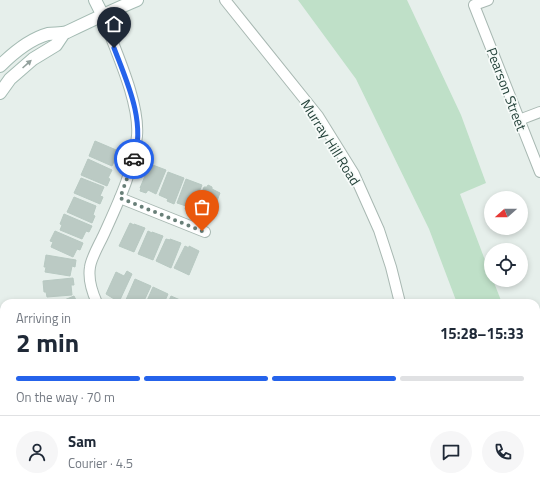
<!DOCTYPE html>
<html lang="en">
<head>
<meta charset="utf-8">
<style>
	body { margin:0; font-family:"Titillium Web",sans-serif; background:#f6f6f7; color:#1f2937; height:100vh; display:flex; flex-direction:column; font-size:15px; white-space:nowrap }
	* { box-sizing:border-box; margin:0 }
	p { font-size:13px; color:#747a83 }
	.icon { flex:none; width:22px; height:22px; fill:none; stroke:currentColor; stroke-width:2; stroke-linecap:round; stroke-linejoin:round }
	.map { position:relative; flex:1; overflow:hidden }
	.panel { position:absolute; left:0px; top:299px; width:540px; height:196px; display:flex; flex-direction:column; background:#fff; border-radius:12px 12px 0 0; box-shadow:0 2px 6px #0003 }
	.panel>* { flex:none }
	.needle { width:26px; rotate:249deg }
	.controls { position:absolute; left:484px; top:191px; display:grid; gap:8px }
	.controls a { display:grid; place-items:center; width:44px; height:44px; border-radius:50%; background:#fff; box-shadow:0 2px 6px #0003; font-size:20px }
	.pin { position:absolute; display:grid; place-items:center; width:34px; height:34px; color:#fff; margin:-41px -17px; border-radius:50% 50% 50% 0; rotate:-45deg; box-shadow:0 0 4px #0007 }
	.pin .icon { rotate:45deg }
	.courier { position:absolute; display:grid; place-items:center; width:40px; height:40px; margin:-20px; border:3px solid #2563eb; border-radius:50%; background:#fff; color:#222; box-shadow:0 1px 5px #0007 }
	.overview em { font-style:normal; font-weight:700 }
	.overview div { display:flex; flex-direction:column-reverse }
	.overview { display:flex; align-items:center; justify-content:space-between; height:68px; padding:0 16px }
	h1 { font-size:26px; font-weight:700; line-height:30px }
	.bar { display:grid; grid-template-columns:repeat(4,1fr); gap:6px 4px; align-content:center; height:48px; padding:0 16px }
	.bar i { height:5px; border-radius:3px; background:#e0e1e3 }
	.bar .on { background:#2563eb }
	.bar p { grid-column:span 4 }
	.line { display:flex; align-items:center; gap:10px; padding:0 16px; border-top:1px solid #e0e1e3 }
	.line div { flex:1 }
	.round { display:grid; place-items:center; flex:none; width:42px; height:42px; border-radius:21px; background:#f6f6f7 }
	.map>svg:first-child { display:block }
</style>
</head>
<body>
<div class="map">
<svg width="540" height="495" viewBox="0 0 540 495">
	<rect width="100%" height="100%" fill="#e6efeb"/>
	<g fill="#bfe0c8">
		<polygon points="298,0 407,0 461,115 486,183 460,194 491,276 491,280 493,280 502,303 457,303 429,229 356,79"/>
		<polygon points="536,393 540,403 540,446 536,447"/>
		<polygon points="426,491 500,491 494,495 427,495"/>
	</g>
	<g fill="#bbcac4" stroke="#b8c9c2">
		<polygon points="95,141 121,152 118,159 116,157 112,166 89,156"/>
		<polygon points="88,159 112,170 108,178 110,179 107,186 81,175"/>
		<polygon points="150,164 166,170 156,194 148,190 146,193 140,191 141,188 140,188"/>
		<polygon points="168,172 184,178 174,204 167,201 168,199 159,195"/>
		<polygon points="81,178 104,187 100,196 103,197 100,204 74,193"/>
		<polygon points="186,179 202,185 191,211 185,209 186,206 177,203"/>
		<polygon points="208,185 212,187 212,189 220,193 210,219 203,216 204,214 196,210 204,187 207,187"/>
		<polygon points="74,197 96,206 93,215 95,216 92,223 67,212"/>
		<polygon points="64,214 92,226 89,232 86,231 82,239 60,230 62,225 60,224"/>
		<polygon points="130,223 134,225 134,224 145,228 134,252 119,246"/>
		<polygon points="55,231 83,243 80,250 77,249 73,257 51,247 53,242 50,241"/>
		<polygon points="148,231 152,233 152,232 163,236 153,260 138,254"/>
		<polygon points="166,239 170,240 170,239 181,243 171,268 156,261"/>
		<polygon points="185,246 189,248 189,246 199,251 189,275 174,268"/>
		<polygon points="46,255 76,260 75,267 72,266 70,276 45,272 46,267 44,267"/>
		<polygon points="127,271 132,274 119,302 106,294 116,272 124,276"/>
		<polygon points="73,278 74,285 71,285 72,295 47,297 46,292 44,292 43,281"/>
		<polygon points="135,279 151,286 143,303 125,302"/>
		<polygon points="153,287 168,294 164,303 146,303"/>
		<polygon points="74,296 77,302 57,303"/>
		<polygon points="171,296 187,303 168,303"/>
	</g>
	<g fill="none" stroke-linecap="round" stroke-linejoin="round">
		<g stroke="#a8b8b2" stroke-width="12">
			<g id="street">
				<polyline points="225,0 318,116 354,174 379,230 391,267 400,303"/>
				<polyline points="488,0 474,5 540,172"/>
				<polyline points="519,120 540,112"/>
				<polyline points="120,198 205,232"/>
				<path d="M 97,303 C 92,292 88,279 90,267 C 91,258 100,243 104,234 C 118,203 134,170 137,136 C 140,101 114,48 102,14"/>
			</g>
		</g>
		<g stroke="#a4bbb3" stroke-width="14">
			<g id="secondary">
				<polyline points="95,0 102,14"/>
				<path d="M 0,66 C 13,53 30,39 48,34 C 54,33 61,34 67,32 C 90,21 113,10 137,0"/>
				<polyline points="0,93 10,79 33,59 56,45 64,33"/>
			</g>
		</g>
		<use href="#street" stroke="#fff" stroke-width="10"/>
		<use href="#secondary" stroke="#fff" stroke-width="12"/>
	</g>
	<defs><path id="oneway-solid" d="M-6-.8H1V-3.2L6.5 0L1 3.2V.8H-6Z"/></defs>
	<use fill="#92a09c" href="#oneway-solid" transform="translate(27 64) rotate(-42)"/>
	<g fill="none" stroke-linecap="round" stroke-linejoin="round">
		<polyline stroke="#687f78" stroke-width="4" stroke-dasharray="0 7.2" points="134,159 120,198 202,231"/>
		<path stroke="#2563eb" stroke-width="5" d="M 114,48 C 127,82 146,122 134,159"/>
	</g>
	<g text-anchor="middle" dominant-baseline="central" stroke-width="3.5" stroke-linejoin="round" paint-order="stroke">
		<g font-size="14" fill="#24423a" stroke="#f7fbf9">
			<text transform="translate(507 89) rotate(69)">Pearson Street</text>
			<text transform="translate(331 142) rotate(58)">Murray Hill Road</text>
		</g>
	</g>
</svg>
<div class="controls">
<a><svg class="needle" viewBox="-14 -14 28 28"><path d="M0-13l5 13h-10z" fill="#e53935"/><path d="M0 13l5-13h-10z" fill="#747a83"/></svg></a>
<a><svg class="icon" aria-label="locate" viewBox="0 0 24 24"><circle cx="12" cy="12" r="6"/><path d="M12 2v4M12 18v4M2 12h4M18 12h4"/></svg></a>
</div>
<div class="pin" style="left:202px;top:231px;background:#ea580c"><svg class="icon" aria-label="bag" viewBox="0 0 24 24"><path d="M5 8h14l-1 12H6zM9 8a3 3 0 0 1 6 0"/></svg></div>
<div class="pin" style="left:114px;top:48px;background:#1f2937"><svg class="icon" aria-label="home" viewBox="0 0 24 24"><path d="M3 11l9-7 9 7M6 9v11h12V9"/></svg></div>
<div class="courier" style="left:134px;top:159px"><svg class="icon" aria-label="car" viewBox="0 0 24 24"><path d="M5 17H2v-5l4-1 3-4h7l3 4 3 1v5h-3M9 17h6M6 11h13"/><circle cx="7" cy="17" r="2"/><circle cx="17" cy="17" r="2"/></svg></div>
<section class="panel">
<div class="overview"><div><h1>2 min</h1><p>Arriving in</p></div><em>15:28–15:33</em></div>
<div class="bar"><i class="on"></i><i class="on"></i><i class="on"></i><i></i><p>On the way · 70 m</p></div>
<div class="line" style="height:72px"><a class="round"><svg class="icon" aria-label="person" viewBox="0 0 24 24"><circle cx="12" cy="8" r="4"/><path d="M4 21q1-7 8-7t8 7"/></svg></a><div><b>Sam</b><p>Courier · 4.5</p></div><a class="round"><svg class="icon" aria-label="chat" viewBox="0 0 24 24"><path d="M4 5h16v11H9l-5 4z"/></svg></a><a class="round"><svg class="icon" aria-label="phone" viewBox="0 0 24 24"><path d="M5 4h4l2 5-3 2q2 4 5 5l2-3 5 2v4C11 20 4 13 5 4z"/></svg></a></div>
</section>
</div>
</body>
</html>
